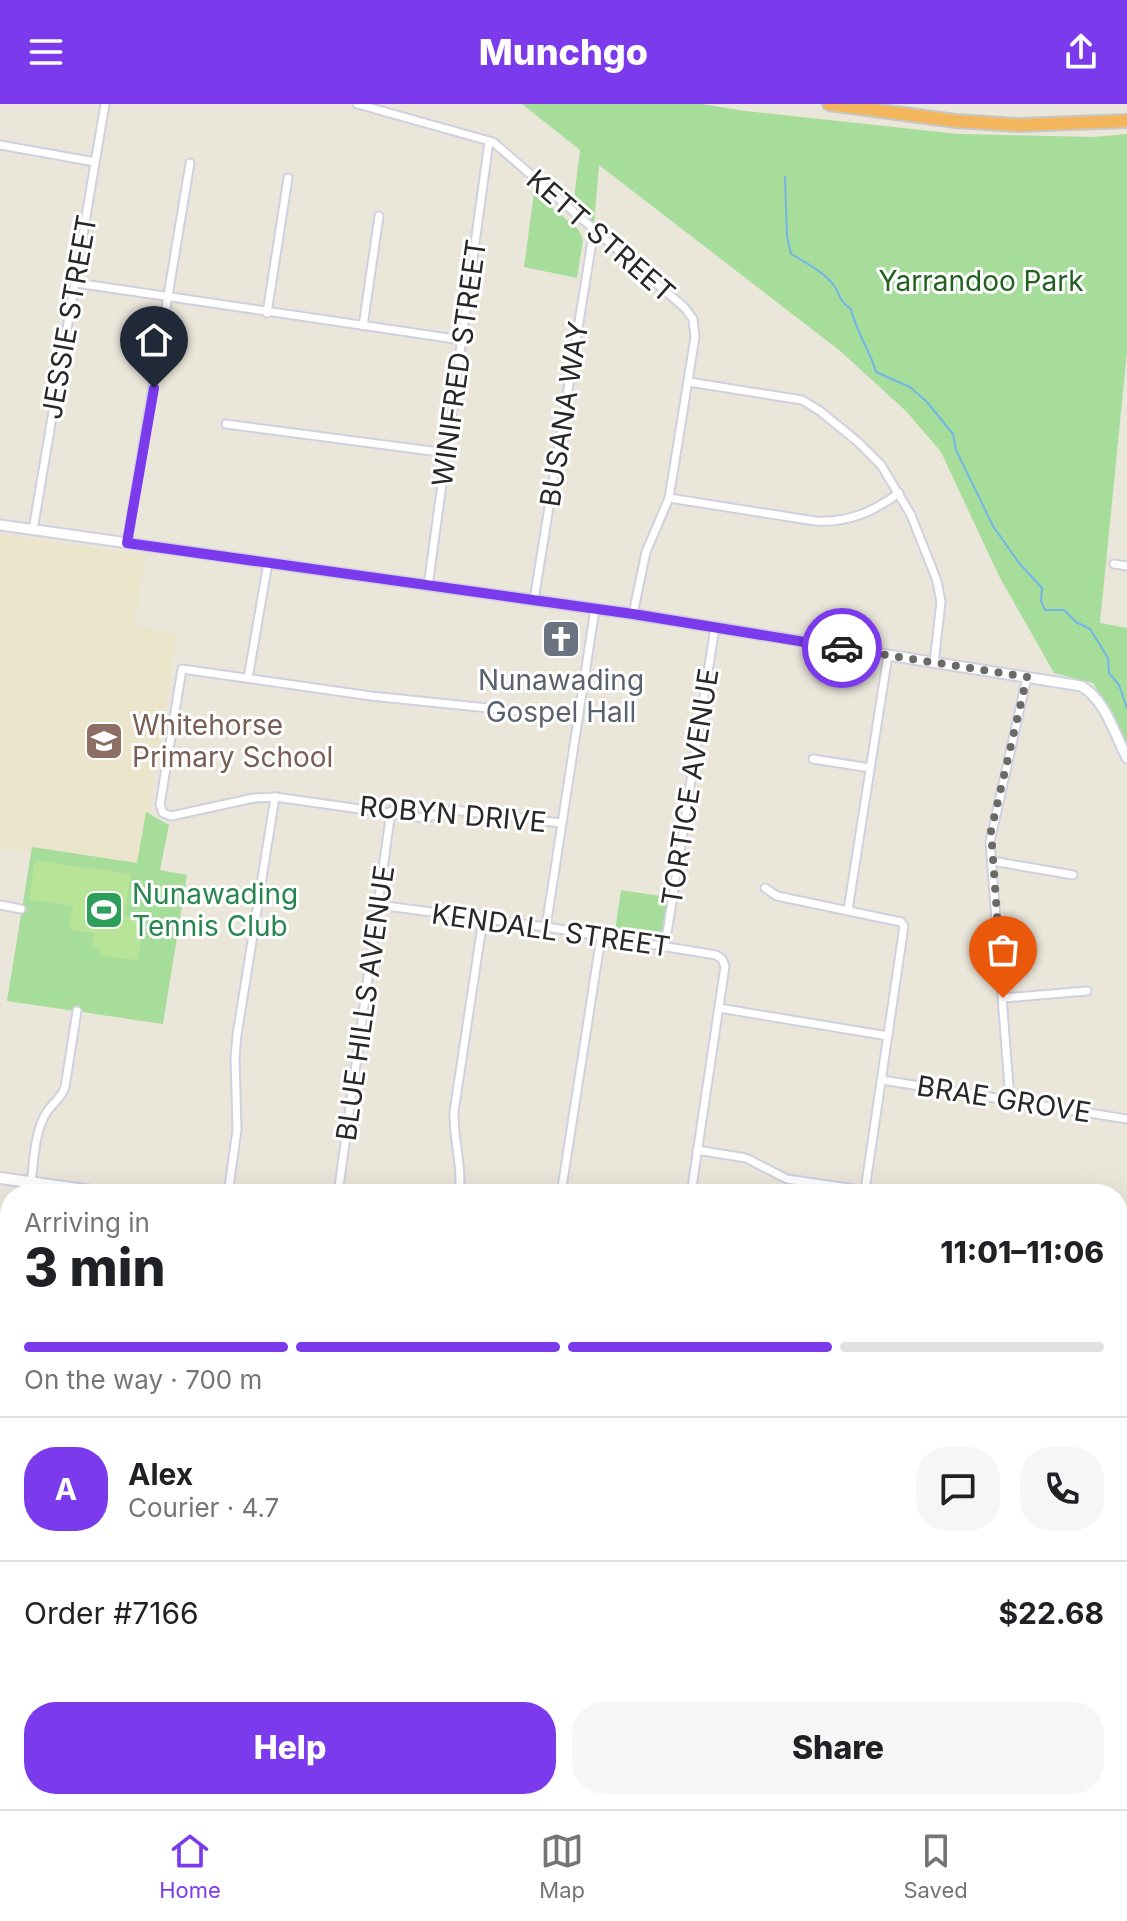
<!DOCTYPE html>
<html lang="en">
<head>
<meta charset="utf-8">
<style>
	body { margin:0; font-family:Inter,sans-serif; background:#f6f6f6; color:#202124; height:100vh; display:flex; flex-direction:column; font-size:30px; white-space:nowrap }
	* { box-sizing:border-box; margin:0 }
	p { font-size:26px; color:#757577 }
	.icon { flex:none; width:44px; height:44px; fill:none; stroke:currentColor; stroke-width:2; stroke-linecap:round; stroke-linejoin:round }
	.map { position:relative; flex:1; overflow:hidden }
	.drawer { position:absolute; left:0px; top:1080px; width:1128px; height:626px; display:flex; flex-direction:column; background:#fff; border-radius:32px 32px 0 0; box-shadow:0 8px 32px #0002 }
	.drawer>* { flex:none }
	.pin { position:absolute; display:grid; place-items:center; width:68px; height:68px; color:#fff; margin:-82px -34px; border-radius:50% 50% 50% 0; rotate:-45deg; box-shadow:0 0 8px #0007 }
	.pin .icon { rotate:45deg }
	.courier { position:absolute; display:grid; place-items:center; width:80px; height:80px; margin:-40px; border:6px solid #7c3aed; border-radius:50%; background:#fff; color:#222; box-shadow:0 2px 10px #0007 }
	.summary em { font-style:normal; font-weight:800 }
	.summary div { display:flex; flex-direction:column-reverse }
	.summary { display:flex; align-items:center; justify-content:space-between; height:136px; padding:0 24px }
	h1 { font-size:52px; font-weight:800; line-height:60px }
	.bar { display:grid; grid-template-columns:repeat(4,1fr); gap:12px 8px; align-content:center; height:96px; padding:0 24px }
	.bar i { height:10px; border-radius:6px; background:#e0e0e0 }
	.bar .on { background:#7c3aed }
	.bar p { grid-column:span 4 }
	.line { display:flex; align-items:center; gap:20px; padding:0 24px; border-top:2px solid #e0e0e0 }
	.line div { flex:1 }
	.round { display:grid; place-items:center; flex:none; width:84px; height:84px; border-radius:32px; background:#f6f6f6 }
	.action { display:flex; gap:16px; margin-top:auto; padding:16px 24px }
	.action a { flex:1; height:92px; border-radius:32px; background:#7c3aed; color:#fff; font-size:32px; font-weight:800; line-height:92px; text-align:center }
	.action a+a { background:#f6f6f6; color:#202124 }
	header { display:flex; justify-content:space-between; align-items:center; height:104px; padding:0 24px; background:#7c3aed; color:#fff; font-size:36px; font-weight:800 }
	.dock { display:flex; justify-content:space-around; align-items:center; height:112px; border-top:2px solid #e0e0e0; background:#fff; font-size:22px; color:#757577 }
	.dock a { display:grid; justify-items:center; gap:4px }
	.dock .on { color:#7c3aed }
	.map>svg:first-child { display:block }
</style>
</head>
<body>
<header><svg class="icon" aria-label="menu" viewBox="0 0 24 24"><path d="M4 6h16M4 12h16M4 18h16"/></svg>Munchgo<svg class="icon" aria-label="share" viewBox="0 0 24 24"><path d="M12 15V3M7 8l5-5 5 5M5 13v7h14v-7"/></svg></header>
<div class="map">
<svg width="1127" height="1705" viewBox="0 0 1127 1705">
	<rect width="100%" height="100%" fill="#eae6da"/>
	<g fill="#ebe5cb">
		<polygon points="0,431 146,451 135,521 177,529 141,761 32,745 31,748 0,744"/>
		<polygon points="1118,1255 1127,1256 1127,1314 1118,1313"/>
	</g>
	<g fill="#a6dd9a">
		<polygon points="522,0 702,0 745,7 958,30 1094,33 1127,30 1127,247 1100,519 1127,524 1127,641 1093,579 1054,569 999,472 941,348 906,307 839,246 599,61 594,120 573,103 580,46"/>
		<polygon points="534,89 578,125 583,136 577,174 524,163"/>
		<polygon points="146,708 169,721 160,766 187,771 163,920 7,897 32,743 137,759"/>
		<polygon points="621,786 673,794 665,842 614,835"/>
		<polygon points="0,1534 10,1537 10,1577 0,1576"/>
	</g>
	<polygon fill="#b7e496" points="35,756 131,770 125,812 144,815 138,856 99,852 100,845 92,843 94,829 69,825 73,802 29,796"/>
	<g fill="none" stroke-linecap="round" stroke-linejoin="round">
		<path stroke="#73b5e6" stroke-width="2" d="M 785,73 L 787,132 L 791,150 C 806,159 822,167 833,180 C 841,191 838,196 851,205 C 856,228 870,246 876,268 L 910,283 L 927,298 L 953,330 L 956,346 L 993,422 L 1019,459 L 1042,484 L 1041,497 L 1045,506 L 1064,506 L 1076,518 L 1090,525 L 1097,536 L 1108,554 L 1109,569 L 1119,581 L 1127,604"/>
		<g stroke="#d0d0e0" stroke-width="11">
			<g id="minor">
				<polyline points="357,0 493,38 685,204 693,215 695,233 669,394 646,448 633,510"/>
				<polyline points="0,41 95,58"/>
				<polyline points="76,179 462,236"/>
				<polyline points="267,209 288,74"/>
				<polyline points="363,222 379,112"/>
				<polyline points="689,278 802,296 820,307 858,338 881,361 911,411 937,477 941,498 934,559"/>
				<polyline points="226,320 447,349"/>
				<path d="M 669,394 L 815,417 C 848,419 873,408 899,389"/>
				<polyline points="33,426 105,0"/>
				<polyline points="127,439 190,59"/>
				<polyline points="1114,460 1127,462"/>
				<polyline points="428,482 489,37"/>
				<polyline points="534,496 594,125"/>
				<polyline points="248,574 268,459"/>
				<polyline points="813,655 870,664"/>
				<polyline points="561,719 453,706 424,714 275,693 254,694 171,712 163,709 160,701 182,565 371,592 577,613"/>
				<polyline points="992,757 1073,771"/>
				<polyline points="765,784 777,792 901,818 904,822 865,1086"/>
				<polyline points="0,801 21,805"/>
				<polyline points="378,801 546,823 716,851 722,855 725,862 691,1090"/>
				<polyline points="848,806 888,551"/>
				<polyline points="546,823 595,505"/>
				<polyline points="665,842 715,523"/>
				<polyline points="1003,894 1087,887"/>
				<polyline points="719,904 888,932"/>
				<polyline points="882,976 1127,1015"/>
				<polyline points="1010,996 990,738 1027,573"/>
				<polyline points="697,1046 746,1054 787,1075 889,1090"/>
				<path d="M 31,1079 C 34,1058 34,1034 43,1015 C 48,1002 61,996 65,983 L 77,907"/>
				<polyline points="228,1090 237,1026 235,953 237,931 275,693"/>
				<polyline points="338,1090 391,707"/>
				<path d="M 459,1090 C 463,1062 453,1036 454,1008 L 483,815"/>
				<polyline points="561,1090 601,833"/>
				<polyline points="0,1212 10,1213"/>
				<polyline points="1118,1382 1127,1382"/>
				<polyline points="0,1426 10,1425"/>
				<polyline points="0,1585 10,1586"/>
				<polyline points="1118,1663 1127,1664"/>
				<polyline points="413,1696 437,1700"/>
				<polyline points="42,1705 43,1696"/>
				<polyline points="742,1705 743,1696"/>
			</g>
		</g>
		<g stroke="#d0d0e0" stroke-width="13">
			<path id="tertiary" d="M 0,421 L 633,510 L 1081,582 C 1105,595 1115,631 1127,654"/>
		</g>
		<g stroke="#d0d0e0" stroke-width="14">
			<g id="secondary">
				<polyline points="0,1074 113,1090"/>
				<polyline points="1118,1241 1127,1242"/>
			</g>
		</g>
		<g stroke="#c7c7c7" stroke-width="16">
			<g id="trunk">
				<polyline points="1118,1578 1127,1511"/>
				<polyline points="1102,1705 1103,1696"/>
			</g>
		</g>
		<g stroke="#c7c7c7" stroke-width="16">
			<polyline id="motorway" points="829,0 956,17 1018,21 1127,17"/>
		</g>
		<use href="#minor" stroke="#fff" stroke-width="7"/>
		<use href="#tertiary" stroke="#fff" stroke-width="9"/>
		<use href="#secondary" stroke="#fff" stroke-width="10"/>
		<use href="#trunk" stroke="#eeca5f" stroke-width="12"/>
		<use href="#motorway" stroke="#f4b65c" stroke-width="12"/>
	</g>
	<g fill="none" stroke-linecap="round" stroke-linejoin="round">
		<polyline stroke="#6c6a66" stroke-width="8" stroke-dasharray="0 14.4" points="842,544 1027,573 991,727 1003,894"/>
		<polyline stroke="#7c3aed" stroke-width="10" points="154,284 127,439 633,510 842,544"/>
	</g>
	<defs>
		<g id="church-square" transform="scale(2)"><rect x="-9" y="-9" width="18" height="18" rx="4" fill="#6b7280" stroke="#fff"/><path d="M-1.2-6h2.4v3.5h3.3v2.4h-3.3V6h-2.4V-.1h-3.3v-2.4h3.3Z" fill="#fff"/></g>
		<g id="school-square" transform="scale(2)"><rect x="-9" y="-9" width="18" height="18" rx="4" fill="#8d6e63" stroke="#fff"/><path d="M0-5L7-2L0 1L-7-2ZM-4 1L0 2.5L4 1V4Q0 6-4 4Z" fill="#fff"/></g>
		<g id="stadium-square" transform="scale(2)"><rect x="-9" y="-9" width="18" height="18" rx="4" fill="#2e9e5b" stroke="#fff"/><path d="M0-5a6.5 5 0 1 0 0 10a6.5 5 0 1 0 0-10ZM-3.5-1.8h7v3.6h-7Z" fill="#fff"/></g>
	</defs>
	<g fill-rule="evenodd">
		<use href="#church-square" x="561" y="535"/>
		<use href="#school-square" x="104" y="637"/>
		<use href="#stadium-square" x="104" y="806"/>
	</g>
	<g text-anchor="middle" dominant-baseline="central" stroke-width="6" stroke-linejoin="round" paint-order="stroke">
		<g font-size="28" fill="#282828" stroke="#fff">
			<text transform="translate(601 132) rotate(41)">KETT STREET</text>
			<text transform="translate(69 213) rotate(-80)">JESSIE STREET</text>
			<text transform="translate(459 259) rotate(-82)">WINIFRED STREET</text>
			<text transform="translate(564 310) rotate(-81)">BUSANA WAY</text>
			<text transform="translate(690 683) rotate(-81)">TORTICE AVENUE</text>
			<text transform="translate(453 710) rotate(5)">ROBYN DRIVE</text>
			<text transform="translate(551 826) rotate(8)">KENDALL STREET</text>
			<text transform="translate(365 899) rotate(-82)">BLUE HILLS AVENUE</text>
			<text transform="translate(1004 995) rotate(9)">BRAE GROVE</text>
		</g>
		<g font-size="28" fill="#21601e" stroke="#fff">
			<text x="981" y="177">Yarrandoo Park</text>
		</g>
		<g font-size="28" fill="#5b616d" stroke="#fff">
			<text x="561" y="576">Nunawading<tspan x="561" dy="32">Gospel Hall</tspan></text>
		</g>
		<g font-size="28" fill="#785e54" stroke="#fff" text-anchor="start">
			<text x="132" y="621">Whitehorse<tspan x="132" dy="32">Primary School</tspan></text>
		</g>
		<g font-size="28" fill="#27864d" stroke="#fff" text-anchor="start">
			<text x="132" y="790">Nunawading<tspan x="132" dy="32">Tennis Club</tspan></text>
		</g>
	</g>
</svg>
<div class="pin" style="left:1003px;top:894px;background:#ea580c"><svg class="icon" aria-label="bag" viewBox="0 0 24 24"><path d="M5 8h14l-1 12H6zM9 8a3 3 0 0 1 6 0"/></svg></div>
<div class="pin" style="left:154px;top:284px;background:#1f2937"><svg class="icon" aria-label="home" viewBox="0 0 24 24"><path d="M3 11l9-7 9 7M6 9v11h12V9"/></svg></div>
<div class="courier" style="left:842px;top:544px"><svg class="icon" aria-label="car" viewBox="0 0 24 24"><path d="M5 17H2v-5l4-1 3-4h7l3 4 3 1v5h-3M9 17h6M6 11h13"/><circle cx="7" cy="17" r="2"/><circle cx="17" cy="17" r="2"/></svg></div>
<section class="drawer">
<div class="summary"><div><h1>3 min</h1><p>Arriving in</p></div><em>11:01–11:06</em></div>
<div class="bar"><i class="on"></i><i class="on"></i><i class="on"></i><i></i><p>On the way · 700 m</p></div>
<div class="line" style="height:144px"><b class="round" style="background:#7c3aed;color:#fff">A</b><div><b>Alex</b><p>Courier · 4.7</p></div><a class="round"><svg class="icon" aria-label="chat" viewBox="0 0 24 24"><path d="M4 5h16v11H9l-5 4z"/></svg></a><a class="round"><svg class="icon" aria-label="phone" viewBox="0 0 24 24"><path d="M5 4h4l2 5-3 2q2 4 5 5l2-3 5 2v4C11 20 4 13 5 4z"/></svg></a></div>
<div class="line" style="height:104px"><div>Order #7166</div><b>$22.68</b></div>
<div class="action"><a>Help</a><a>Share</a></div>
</section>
</div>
<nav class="dock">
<a class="on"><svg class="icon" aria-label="home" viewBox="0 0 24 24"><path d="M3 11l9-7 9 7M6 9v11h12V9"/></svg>Home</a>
<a><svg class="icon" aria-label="map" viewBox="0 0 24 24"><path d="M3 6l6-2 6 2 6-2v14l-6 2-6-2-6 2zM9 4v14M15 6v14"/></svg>Map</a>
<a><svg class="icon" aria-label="saved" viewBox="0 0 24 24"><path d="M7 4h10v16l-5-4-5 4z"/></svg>Saved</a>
</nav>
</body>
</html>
